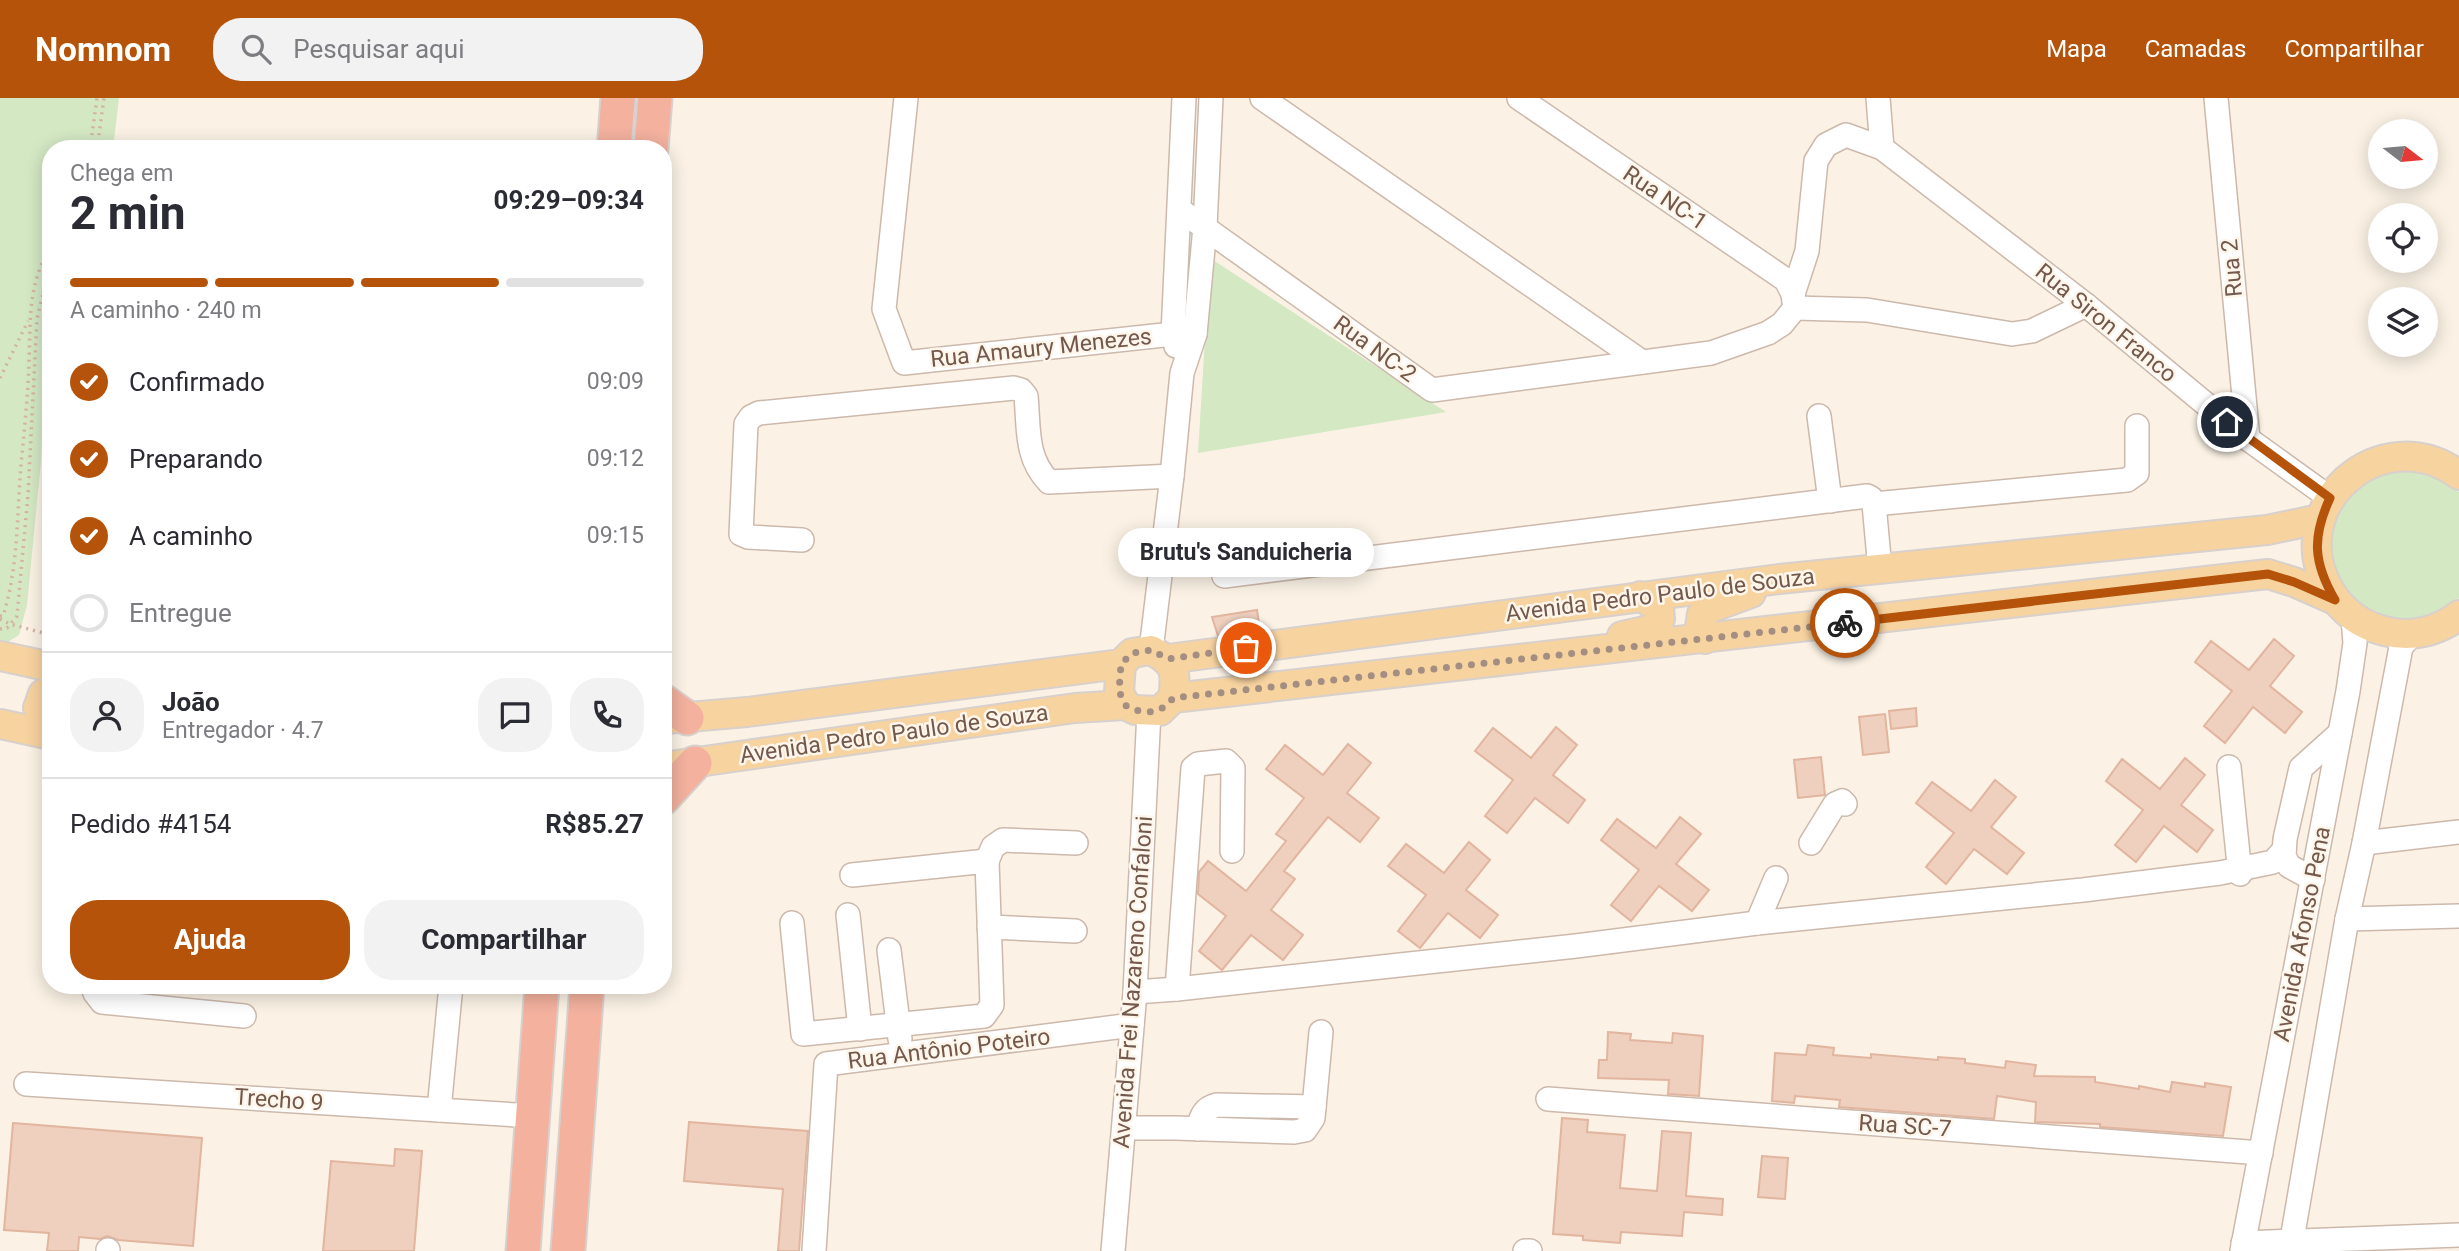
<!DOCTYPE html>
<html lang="pt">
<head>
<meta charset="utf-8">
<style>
	body { margin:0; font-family:Roboto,sans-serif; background:#f2f2f3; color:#2b2b33; height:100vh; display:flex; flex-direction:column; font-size:26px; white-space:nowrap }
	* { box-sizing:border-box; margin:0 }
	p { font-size:23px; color:#7c7c81 }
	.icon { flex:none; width:38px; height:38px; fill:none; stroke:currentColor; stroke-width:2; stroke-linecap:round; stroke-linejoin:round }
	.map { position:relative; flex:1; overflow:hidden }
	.drawer { position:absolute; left:42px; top:42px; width:630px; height:854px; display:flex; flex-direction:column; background:#fff; border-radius:28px; box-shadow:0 4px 18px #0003 }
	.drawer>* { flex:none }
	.needle { width:46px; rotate:106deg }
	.buttons { position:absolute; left:2368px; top:21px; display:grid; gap:14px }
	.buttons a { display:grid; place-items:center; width:70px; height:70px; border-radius:50%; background:#fff; box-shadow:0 4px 18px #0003; font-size:35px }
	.pin { position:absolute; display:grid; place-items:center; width:60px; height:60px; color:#fff; margin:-30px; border:4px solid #fff; border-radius:50%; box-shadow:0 2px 7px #0007 }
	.courier { position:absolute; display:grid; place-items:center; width:70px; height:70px; margin:-35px; border:5px solid #b45309; border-radius:50%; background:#fff; color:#222; box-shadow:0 2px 9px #0007 }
	.bubble { position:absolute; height:49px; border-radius:24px; background:#fff; box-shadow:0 4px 18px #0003; font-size:23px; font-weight:700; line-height:49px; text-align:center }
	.head em { font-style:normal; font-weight:700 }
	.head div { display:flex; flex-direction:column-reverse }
	.head { display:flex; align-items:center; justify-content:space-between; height:119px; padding:0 28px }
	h1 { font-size:46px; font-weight:700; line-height:52px }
	.bar { display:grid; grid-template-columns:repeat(4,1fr); gap:10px 7px; align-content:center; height:84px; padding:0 28px }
	.bar i { height:9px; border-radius:5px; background:#e1e1e2 }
	.bar .selected { background:#b45309 }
	.bar p { grid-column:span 4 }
	.line { display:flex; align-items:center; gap:18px; padding:0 28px; border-top:2px solid #e1e1e2 }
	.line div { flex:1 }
	.round { display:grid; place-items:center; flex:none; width:74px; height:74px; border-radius:28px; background:#f2f2f3 }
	ol { padding:0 28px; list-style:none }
	li { display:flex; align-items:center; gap:21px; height:77px }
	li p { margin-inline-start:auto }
	li .icon { padding:7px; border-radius:50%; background:#b45309; color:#fff; stroke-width:4 }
	li:last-child { color:#7c7c81 }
	li i { width:38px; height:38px; border:4px solid #e1e1e2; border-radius:50% }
	.action { display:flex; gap:14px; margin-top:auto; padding:14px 28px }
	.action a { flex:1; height:80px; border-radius:28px; background:#b45309; color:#fff; font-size:28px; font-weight:700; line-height:80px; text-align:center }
	.action a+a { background:#f2f2f3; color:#2b2b33 }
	header { display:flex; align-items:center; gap:42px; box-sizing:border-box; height:98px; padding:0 35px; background:#b45309; color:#fff }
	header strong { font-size:33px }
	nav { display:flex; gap:38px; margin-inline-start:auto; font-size:24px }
	.search { width:490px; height:63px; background:#f2f2f3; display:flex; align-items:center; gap:18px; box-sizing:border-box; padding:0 24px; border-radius:28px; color:#7c7c81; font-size:26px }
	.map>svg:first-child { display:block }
</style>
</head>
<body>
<header>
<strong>Nomnom</strong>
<div class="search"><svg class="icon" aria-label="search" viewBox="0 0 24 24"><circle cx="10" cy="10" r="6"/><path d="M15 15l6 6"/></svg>Pesquisar aqui</div>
<nav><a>Mapa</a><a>Camadas</a><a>Compartilhar</a></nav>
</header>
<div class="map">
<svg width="2459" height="1153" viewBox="0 0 2459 1153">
	<rect width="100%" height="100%" fill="#fbf2e5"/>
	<g fill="#d4e8c4">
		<polygon points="0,0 119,0 113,51 51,51 51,203 47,217 41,363 27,507 19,537 8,544 0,542"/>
		<polygon points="1210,160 1446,314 1198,355"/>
		<path d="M 2411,371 C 2430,375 2445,381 2459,394 L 2459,500 C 2431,525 2393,532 2361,510 C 2353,504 2344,496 2339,487 C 2336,481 2335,472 2334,466 C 2319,409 2357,375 2411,371 Z"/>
	</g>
	<g fill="#efcfbe" stroke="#e1b59f" stroke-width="2">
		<polygon points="1257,512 1260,532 1218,538 1212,519"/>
		<polygon points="2274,541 2294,558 2270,588 2302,614 2285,635 2253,609 2225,645 2204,628 2232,593 2195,564 2211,543 2249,572"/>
		<polygon points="1916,610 1917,628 1891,631 1889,613"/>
		<polygon points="1885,616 1889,654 1863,657 1859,619"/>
		<polygon points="1556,629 1577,647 1553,677 1585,702 1568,725 1535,700 1507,735 1485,718 1513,682 1475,653 1493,630 1531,660"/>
		<polygon points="1348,646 1371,665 1347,695 1379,720 1360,744 1328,719 1284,773 1295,781 1271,812 1303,837 1283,862 1251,837 1222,872 1199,853 1226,818 1198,796 1199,774 1208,763 1246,793 1286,743 1276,736 1304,700 1266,671 1285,647 1323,677"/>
		<polygon points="1821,659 1825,697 1798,700 1794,662"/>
		<polygon points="2185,660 2205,677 2181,707 2213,732 2197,754 2164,728 2136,764 2115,747 2143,712 2106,683 2122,661 2160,691"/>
		<polygon points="1995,682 2016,699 1991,729 2024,755 2007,776 1974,751 1946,786 1926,769 1954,735 1916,705 1932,684 1971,713"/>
		<polygon points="1680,719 1701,736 1676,766 1709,792 1692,813 1659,788 1631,823 1611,807 1639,772 1601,742 1617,721 1656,750"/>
		<polygon points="1469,744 1490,762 1466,792 1498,817 1480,840 1448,815 1420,850 1398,833 1426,797 1388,768 1406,746 1444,775"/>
		<polygon points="1608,934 1631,936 1630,942 1672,945 1673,935 1703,938 1699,998 1668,996 1669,982 1598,980 1599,962 1607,962"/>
		<polygon points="1808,947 1834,950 1833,957 1871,960 1871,956 1938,962 1938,959 1965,961 1965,965 2005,970 2006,963 2036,967 2034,978 2095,979 2095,984 2139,991 2139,988 2170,994 2172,984 2205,989 2205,985 2231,989 2223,1038 2100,1029 2100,1026 2035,1024 2036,1004 1997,998 1994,1021 1839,1009 1840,1002 1795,998 1794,1005 1772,1003 1775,955 1806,957"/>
		<polygon points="1562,1020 1588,1022 1587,1034 1625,1037 1620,1090 1657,1093 1662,1033 1691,1035 1686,1098 1723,1101 1722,1117 1684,1114 1682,1138 1621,1134 1620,1145 1583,1142 1583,1138 1553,1136"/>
		<polygon points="689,1024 808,1033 799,1153 778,1153 783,1091 684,1083"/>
		<polygon points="13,1025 202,1040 193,1148 118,1142 107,1138 100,1141 79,1139 78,1153 47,1153 49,1135 4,1132"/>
		<polygon points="395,1051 422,1053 414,1153 323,1153 331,1063 394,1068"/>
		<polygon points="1762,1058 1788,1060 1785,1101 1758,1099"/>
	</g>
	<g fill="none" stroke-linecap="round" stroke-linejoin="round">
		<g stroke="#ccb9ac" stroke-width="26">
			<g id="minor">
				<polyline points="906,0 884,211 904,265 1173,236 1195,236"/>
				<polyline points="1262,0 1642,264"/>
				<polyline points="1519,0 1786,182 1793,196 1794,204"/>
				<polyline points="1878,0 1882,50"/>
				<polyline points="2216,0 2248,341"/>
				<polyline points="1180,112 1432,292 1711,255 1768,235 1782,226 1795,210"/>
				<polyline points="1793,196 1807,153 1816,63 1826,47 1846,37 1882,50 2086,207 2248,341 2330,400"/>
				<polyline points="1795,210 1867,212 2012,236 2032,233 2086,207"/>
				<polyline points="1176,248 1173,236 1184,0"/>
				<polyline points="1819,318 1830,403"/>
				<polyline points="1874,406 2127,382 2137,375 2137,328"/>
				<path d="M 802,442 L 748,439 L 741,436 L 746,326 L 751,319 L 759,315 L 1014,290 L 1021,292 L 1026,298 C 1029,329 1025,360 1049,384 L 1172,378"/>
				<polyline points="1224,478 1867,398 1871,400 1874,406 1880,471"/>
				<polyline points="1151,552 1172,378 1182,275 1195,236 1205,129 1211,0"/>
				<polyline points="2229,669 2240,776"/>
				<polyline points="1811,745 1835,706 1842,703 1845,706"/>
				<polyline points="2364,745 2459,734"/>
				<polyline points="1232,753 1233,670 1226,663 1198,666 1193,670 1177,891 1576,848 1757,825 2083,792 2220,775 2273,764 2284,752"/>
				<polyline points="987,763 993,749 1003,742 1076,745"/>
				<polyline points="2313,781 2289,768 2284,758 2285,741 2301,670 2340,635"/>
				<polyline points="848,817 860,931"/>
				<polyline points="2347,821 2459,818"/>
				<polyline points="792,825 803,936 984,918 992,907 987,763 852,777"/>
				<polyline points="1757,825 1776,780"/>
				<polyline points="989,829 1075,833"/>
				<polyline points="889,852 900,941"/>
				<polyline points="92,887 95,895 102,904 244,918"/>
				<polyline points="1135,894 1177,891"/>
				<polyline points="26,986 533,1018"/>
				<polyline points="1548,1001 2261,1055"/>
				<polyline points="439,1012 451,887"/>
				<polyline points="1124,1030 1175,1030 1294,1034 1305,1032 1313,1020 1321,934"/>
				<path d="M 1198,1031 C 1201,1018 1204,1010 1217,1007 L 1314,1009"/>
				<polyline points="2243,1145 2459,1137"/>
				<polyline points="108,1153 108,1152"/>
				<polyline points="814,1153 826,966 1132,927"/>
				<polyline points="1113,1153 1135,894 1149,614"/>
				<polyline points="1525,1153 1530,1153"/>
				<polyline points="2242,1153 2348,593 2355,545 2353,519"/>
				<polyline points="2290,1153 2347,821 2364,745 2401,549 2412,536"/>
			</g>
		</g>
		<g stroke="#d8d0cd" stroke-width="32">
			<g id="major">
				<path d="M 2459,377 C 2381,319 2280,409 2330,493 C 2342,513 2361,527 2384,533 C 2410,540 2438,534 2459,517"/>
				<polyline points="1622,538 1653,531 1660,521 1659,510 1640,498"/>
				<polyline points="1705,541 1700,529 1702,516 1713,509 1751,495"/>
				<path d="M 1151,552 C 1175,565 1177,573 1173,600 L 1160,613 L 1135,612 L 1125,607 L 1119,594 L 1121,566 L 1132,555 Z"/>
				<polyline points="0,558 51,569"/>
				<polyline points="1168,561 1779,481 2267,432 2320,421"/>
				<polyline points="51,592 43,596 38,610 45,623 51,627"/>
				<polyline points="1173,600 2268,476 2294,484 2335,502"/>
				<polyline points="666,621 747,614 1121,566"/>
				<polyline points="0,626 51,637"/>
				<polyline points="663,669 1075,610 1125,607"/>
			</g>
		</g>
		<g stroke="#d8d0cd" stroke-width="37">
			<g id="highway">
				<polyline points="614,51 618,0"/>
				<polyline points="651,51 655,0"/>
				<polyline points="663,603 687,620"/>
				<polyline points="663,700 695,665"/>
				<polyline points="523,1153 542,887"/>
				<polyline points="568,1153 587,887"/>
			</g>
		</g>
		<g stroke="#d4b3a1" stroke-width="3.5" stroke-dasharray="2 5" stroke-linecap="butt">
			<polyline points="90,51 97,0"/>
			<polyline points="97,51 104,0"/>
			<polyline points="0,280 28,223"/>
			<path d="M 0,518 L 3,518 C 17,475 17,426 20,380 C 23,341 28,302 29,263 C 31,221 27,187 51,149"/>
			<polyline points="0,521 10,526 51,537"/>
			<polyline points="0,531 7,530 17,518 28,397 37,220 51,166"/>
		</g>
		<use href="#minor" stroke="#fff" stroke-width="23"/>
		<use href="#major" stroke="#f7d3a0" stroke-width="28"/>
		<use href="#highway" stroke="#f3b19e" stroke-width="33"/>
	</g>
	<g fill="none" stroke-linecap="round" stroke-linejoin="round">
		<path stroke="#a38e81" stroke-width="7" stroke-dasharray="0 12.6" d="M 1246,550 L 1168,561 L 1151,552 L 1132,555 L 1121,566 L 1119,593 L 1125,607 C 1143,617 1160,617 1173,600 L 1845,525"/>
		<path stroke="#b45309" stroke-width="9" d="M 1845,525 L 2268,476 L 2294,484 L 2335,502 C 2313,464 2312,439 2330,400 L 2227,324"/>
	</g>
	<g text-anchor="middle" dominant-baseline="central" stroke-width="5" stroke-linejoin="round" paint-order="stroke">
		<g font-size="23" fill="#73584b" stroke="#fef6eb">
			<text transform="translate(1665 100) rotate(34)">Rua NC-1</text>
			<text transform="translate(2232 170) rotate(-95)">Rua 2</text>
			<text transform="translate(2106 225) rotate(39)">Rua Siron Franco</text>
			<text transform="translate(1041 250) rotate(-6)">Rua Amaury Menezes</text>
			<text transform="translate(1375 251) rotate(36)">Rua NC-2</text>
			<text transform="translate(1660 497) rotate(-7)">Avenida Pedro Paulo de Souza</text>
			<text transform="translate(894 636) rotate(-8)">Avenida Pedro Paulo de Souza</text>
			<text transform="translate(2302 836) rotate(-79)">Avenida Afonso Pena</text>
			<text transform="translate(1133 884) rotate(-86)">Avenida Frei Nazareno Confaloni</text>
			<text transform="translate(949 951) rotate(-7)">Rua Antônio Poteiro</text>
			<text transform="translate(279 1002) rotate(4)">Trecho 9</text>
			<text transform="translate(1905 1028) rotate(4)">Rua SC-7</text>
		</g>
	</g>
</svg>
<div class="buttons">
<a><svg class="needle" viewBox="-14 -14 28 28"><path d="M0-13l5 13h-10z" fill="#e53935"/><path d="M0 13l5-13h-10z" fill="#7c7c81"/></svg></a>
<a><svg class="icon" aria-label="locate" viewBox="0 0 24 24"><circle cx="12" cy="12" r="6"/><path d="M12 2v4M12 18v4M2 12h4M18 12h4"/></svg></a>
<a><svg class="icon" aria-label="layers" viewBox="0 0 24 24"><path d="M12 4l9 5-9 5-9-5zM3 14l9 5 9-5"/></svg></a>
</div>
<div class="pin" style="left:1246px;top:550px;background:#ea580c"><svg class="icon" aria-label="bag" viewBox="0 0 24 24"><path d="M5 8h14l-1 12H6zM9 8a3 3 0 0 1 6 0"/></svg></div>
<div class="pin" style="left:2227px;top:324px;background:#1f2937"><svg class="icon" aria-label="home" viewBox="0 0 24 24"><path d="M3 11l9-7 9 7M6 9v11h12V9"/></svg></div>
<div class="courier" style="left:1845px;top:525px"><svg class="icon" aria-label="bike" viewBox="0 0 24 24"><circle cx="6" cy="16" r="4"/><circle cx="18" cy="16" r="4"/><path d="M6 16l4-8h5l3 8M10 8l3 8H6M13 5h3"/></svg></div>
<div class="bubble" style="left:1118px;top:430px;width:256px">Brutu's Sanduicheria</div>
<section class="drawer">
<div class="head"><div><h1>2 min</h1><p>Chega em</p></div><em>09:29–09:34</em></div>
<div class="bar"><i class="selected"></i><i class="selected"></i><i class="selected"></i><i></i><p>A caminho · 240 m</p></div>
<ol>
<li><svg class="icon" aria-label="check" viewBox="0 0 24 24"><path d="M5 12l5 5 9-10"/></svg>Confirmado<p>09:09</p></li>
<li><svg class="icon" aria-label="check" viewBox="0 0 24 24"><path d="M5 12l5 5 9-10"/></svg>Preparando<p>09:12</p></li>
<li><svg class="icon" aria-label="check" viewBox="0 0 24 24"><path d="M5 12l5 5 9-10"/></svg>A caminho<p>09:15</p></li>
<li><i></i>Entregue</li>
</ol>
<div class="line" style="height:126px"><a class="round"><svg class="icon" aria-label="person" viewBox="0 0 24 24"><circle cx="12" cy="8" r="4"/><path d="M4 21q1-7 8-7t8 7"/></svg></a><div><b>João</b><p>Entregador · 4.7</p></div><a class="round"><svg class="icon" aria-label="chat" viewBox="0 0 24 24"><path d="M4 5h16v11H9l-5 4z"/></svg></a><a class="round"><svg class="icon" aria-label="phone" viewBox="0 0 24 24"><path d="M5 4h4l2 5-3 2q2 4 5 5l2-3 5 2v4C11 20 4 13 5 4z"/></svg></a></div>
<div class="line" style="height:91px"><div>Pedido #4154</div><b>R$85.27</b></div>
<div class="action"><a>Ajuda</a><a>Compartilhar</a></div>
</section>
</div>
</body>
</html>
